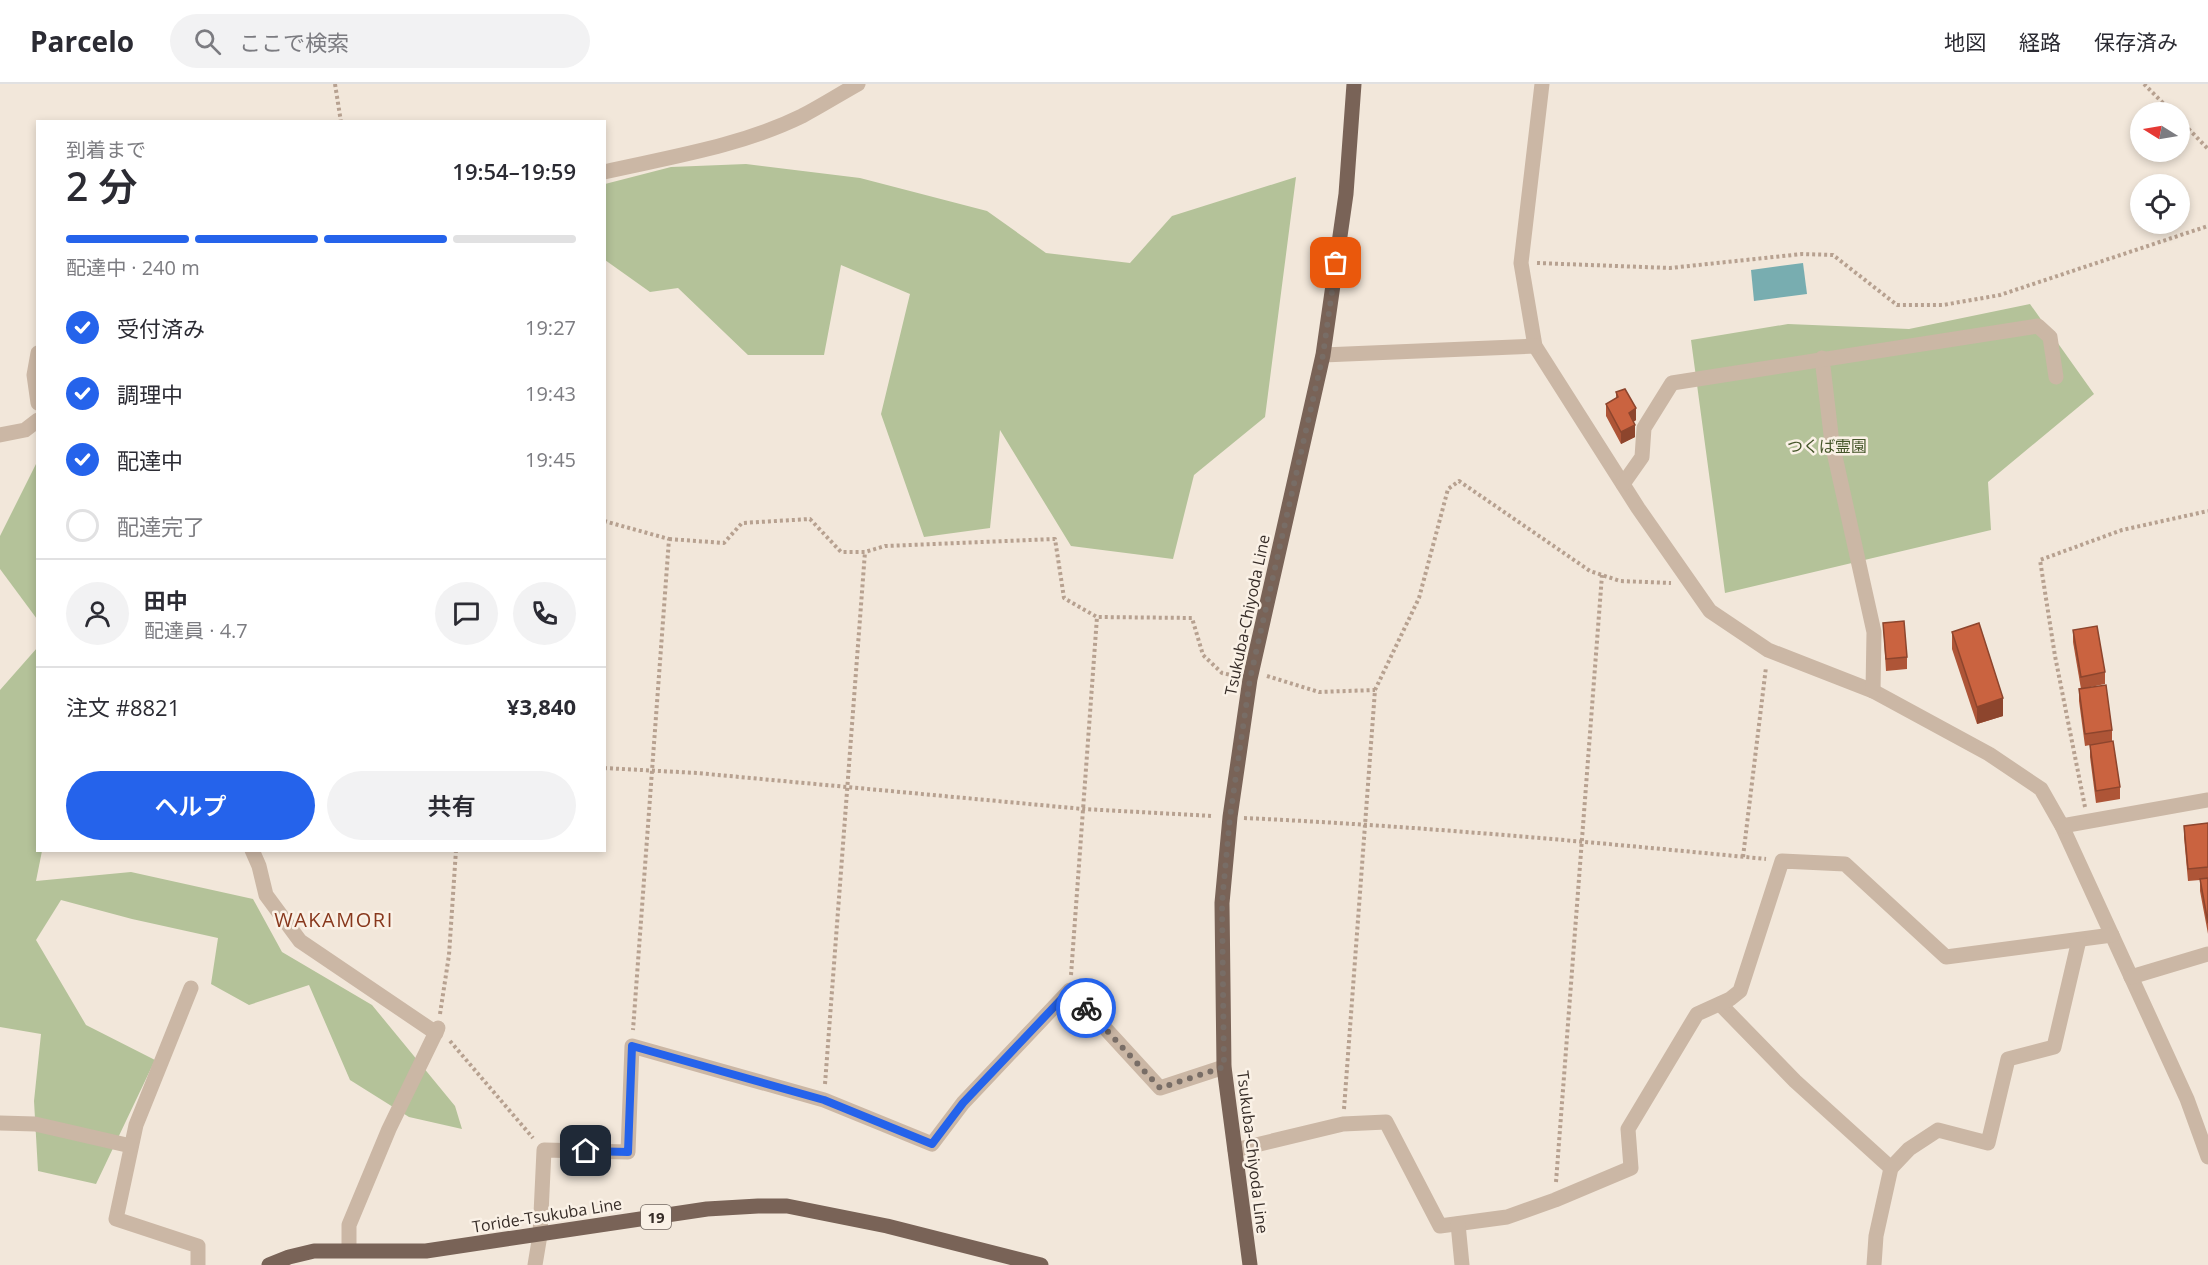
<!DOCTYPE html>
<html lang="ja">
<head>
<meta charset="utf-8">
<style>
	body { margin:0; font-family:"Open Sans","Noto Sans JP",sans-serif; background:#f2f2f3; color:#2b2b33; height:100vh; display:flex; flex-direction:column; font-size:22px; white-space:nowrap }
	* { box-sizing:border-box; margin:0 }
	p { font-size:20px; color:#7c7c81 }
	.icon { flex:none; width:33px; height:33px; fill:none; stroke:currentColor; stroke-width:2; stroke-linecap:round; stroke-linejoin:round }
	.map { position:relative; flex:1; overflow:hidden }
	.side { position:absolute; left:36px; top:36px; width:570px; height:732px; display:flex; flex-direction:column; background:#fff; border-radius:0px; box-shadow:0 3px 9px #0003 }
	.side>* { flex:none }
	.needle { width:39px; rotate:281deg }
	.buttons { position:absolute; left:2130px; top:18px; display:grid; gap:12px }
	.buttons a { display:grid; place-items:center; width:60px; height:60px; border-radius:50%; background:#fff; box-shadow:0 3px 9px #0003; font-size:30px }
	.pin { position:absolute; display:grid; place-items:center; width:51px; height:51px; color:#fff; margin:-26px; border-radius:12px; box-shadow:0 3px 9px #0006 }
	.courier { position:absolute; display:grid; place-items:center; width:60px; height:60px; margin:-30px; border:4px solid #2563eb; border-radius:50%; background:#fff; color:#222; box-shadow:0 2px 8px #0007 }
	.head em { font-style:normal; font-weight:600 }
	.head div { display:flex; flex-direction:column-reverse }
	.head { display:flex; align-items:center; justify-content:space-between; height:102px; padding:0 30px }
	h1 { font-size:39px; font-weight:600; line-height:45px }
	.bar { display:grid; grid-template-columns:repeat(4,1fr); gap:9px 6px; align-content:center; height:72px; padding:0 30px }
	.bar i { height:8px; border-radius:4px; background:#e1e1e2 }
	.bar .current { background:#2563eb }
	.bar p { grid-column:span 4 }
	.line { display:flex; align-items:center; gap:15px; padding:0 30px; border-top:2px solid #e1e1e2 }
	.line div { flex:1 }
	.round { display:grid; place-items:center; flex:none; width:63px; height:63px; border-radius:32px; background:#f2f2f3 }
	ol { padding:0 30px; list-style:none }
	li { display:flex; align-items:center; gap:18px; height:66px }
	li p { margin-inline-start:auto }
	li .icon { padding:6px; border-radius:50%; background:#2563eb; color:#fff; stroke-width:4 }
	li:last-child { color:#7c7c81 }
	li i { width:33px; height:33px; border:3px solid #e1e1e2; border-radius:50% }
	.cta { display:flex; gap:12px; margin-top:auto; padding:12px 30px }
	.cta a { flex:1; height:69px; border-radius:36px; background:#2563eb; color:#fff; font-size:24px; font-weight:600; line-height:69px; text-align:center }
	.cta a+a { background:#f2f2f3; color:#2b2b33 }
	header { display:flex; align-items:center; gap:36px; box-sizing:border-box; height:84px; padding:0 30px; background:#fff; border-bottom:2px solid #e1e1e2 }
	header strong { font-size:28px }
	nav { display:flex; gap:33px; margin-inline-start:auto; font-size:21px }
	.search { width:420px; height:54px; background:#f2f2f3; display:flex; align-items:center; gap:15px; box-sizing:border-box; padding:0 21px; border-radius:33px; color:#7c7c81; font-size:22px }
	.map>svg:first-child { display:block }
</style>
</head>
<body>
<header>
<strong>Parcelo</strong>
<div class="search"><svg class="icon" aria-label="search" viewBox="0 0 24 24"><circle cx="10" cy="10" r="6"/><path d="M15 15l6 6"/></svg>ここで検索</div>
<nav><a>地図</a><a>経路</a><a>保存済み</a></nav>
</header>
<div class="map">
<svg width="2208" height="1181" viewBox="0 0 2208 1181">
	<rect width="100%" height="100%" fill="#f2e7da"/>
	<g fill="#b4c299">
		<polygon points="746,80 860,94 987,127 1046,169 1130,179 1172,132 1296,93 1265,333 1194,391 1173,475 1071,462 1000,346 990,444 924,453 881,330 910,210 841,181 824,271 748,271 678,204 650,208 605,176 605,100 671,83"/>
		<polygon points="2030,220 2094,310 1988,398 1991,446 1725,509 1691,256 1788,240 1909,245"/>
		<polygon points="37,378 38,535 37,535 0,485 0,452"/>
		<polygon points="37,564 38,766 42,767 36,797 131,788 253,815 282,868 372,921 455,1022 462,1045 409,1033 350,996 309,901 249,921 211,900 218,854 132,835 61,816 36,856 86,941 155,976 96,1100 38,1087 34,1017 41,950 0,943 0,606"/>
	</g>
	<polygon fill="#78adb0" points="1803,179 1807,210 1754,217 1751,186"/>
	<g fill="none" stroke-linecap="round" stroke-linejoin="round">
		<g stroke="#b7a190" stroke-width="4" stroke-dasharray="3 3" stroke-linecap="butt">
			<polyline points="335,0 341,38"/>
			<polyline points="2144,0 2172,28"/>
			<polyline points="2180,36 2208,65"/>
			<polyline points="1537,179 1670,184 1802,170 1833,171 1897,221 1943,221 2000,211 2208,142"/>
			<polyline points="604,437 669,455 633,946"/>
			<polyline points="669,455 724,459 742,439 810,435 841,468 865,468 885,462 1055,455 1064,514 1097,533 1192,534 1203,571 1222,589 1236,592"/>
			<polyline points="1267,592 1319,608 1375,606"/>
			<polyline points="604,684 697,689 1083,725 1213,732"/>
			<polyline points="2085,723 2055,572 2040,476 2122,446 2208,427"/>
			<path d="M 1244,734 C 1419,742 1592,758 1766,775"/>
			<polyline points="1743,773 1766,583"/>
			<polyline points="1071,891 1097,533"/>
			<polyline points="440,930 449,871 456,766"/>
			<polyline points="450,957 533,1054"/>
			<polyline points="825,1000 865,468"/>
			<polyline points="1344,1025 1375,606 1419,514 1448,405 1459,397 1590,487 1620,497 1671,499"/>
			<polyline points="1556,1098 1602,491"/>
		</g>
		<g stroke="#cbb7a5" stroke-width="15">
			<polyline points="1542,0 1521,179 1535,262 1638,424 1710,527 1768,566 1873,607 1989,670 2041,705 2062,742 2187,1015 2208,1073"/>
			<path d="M 604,88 C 670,73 741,62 802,32 C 821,22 840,10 858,0"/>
			<polyline points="38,269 34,291 38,319"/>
			<polyline points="1323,271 1535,262"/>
			<polyline points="1822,274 1832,359 1874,548 1873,607"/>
			<polyline points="0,351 25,346 38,336"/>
			<polyline points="1623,400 1642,373 1644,344 1672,299 2038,242 2050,253 2056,293"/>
			<polyline points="2062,742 2208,716"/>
			<polyline points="252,766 259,782 266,811 300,857 436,949"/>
			<polyline points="2131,893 2208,870"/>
			<polyline points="191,904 136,1041 116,1135 198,1162 198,1181"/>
			<polyline points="1720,920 1795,997 1891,1084"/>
			<polyline points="0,1039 35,1040 131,1062"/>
			<polyline points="1235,1066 1343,1040 1386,1038 1440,1142 1507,1133 1555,1116 1631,1084 1628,1045 1697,930 1730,915 1740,907 1782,777 1845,780 1946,873 2112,851"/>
			<polyline points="1458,1140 1462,1181"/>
			<polyline points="349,1166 349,1141 389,1045 438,944"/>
			<polyline points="535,1181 540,1151 544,1066 628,1068 632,962 824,1016 932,1060 963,1019 1070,906 1160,1004 1224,983"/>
			<polyline points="1874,1181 1876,1152 1891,1084 1909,1065 1938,1046 1988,1059 2008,975 2054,963 2079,856"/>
		</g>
		<g stroke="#796357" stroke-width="15">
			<polyline points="269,1181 289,1173 314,1167 426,1167 707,1125 758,1122 787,1122 887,1142 1041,1181"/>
			<polyline points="1250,1181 1224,983 1222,819 1230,733 1250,595 1323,271 1346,110 1354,0"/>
		</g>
	</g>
	<g fill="#ae5537">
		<polygon points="1616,308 1636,336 1633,338 1635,353 1621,360 1606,332 1606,320 1616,314"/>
		<polygon points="1883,539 1907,573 1907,585 1886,587"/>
		<polygon points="2073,546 2105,588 2105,600 2081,605 2073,558"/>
		<polygon points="1952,548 2003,632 1977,640 1952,565"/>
		<polygon points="2079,605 2112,646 2112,657 2120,703 2120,715 2096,719 2090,673 2090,661 2085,662 2079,617"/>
		<polygon points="2208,739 2208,850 2200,807 2200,796 2188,797 2184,753 2184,742"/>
	</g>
	<g fill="#8d452d">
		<polygon points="1636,324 1636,336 1629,341 1629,329"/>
		<polygon points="1635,341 1635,353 1621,360 1621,348"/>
		<polygon points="2003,614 2003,632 1977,640 1977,623"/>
	</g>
	<g fill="#ca6340" stroke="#8d452d" stroke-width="1.5">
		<polygon points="1625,305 1636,324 1629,329 1635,341 1621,348 1606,320 1618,313 1616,308"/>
		<polygon points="1904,537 1907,573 1886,575 1883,539"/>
		<polygon points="1979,539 2003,614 1977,623 1952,548"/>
		<polygon points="2097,542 2105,588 2081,593 2073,546"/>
		<polygon points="2106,601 2112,646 2085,650 2079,605"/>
		<polygon points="2113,657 2120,703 2096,707 2090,661"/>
		<polygon points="2208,739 2208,783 2188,785 2184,742"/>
		<polygon points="2208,794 2208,839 2200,795"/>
	</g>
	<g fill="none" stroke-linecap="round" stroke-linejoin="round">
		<polyline stroke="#786d66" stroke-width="6" stroke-dasharray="0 10.8" points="1086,924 1160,1004 1224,983 1222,819 1230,733 1250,595 1323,271 1336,179"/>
		<polyline stroke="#2563eb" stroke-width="8" points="586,1067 628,1068 632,962 824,1016 932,1060 963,1019 1070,906 1086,924"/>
	</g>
	<g text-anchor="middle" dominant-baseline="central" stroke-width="5" stroke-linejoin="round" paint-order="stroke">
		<rect fill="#faf1e6" stroke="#716760" stroke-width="1.5" x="641" y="1121" width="30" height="24" rx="4.5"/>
		<g font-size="15" font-weight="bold" fill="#362c27">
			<text x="656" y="1133">19</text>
		</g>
		<g font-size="16" fill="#45562a" stroke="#faf1e6">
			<text x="1827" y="362">つくば霊園</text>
		</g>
		<g font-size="16" fill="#362c27" stroke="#faf1e6">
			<text transform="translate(1247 531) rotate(-78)">Tsukuba-Chiyoda Line</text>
			<text transform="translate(1253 1068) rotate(83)">Tsukuba-Chiyoda Line</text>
			<text transform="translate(547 1131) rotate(-9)">Toride-Tsukuba Line</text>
		</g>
		<g font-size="20" letter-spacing="1.5" fill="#88381d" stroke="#faf1e6">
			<text x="334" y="835">WAKAMORI</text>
		</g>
	</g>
</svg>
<div class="buttons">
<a><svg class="needle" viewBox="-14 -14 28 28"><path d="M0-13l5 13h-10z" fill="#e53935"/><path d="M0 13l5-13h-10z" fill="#7c7c81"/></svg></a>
<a><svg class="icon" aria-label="locate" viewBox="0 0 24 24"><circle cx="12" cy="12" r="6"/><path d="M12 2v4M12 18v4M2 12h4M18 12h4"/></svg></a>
</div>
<div class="pin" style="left:1336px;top:179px;background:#ea580c"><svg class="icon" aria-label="bag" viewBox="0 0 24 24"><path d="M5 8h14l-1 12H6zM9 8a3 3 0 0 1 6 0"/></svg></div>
<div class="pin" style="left:586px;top:1067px;background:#1f2937"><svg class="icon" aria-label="home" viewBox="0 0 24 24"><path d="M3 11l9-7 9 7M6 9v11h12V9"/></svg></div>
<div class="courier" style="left:1086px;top:924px"><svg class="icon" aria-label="bike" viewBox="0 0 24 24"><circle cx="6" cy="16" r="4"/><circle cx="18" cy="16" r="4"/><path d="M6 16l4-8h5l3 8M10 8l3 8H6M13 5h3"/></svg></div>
<section class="side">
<div class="head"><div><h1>2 分</h1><p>到着まで</p></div><em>19:54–19:59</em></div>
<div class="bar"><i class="current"></i><i class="current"></i><i class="current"></i><i></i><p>配達中 · 240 m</p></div>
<ol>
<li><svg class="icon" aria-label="check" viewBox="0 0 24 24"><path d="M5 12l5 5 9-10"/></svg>受付済み<p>19:27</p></li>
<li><svg class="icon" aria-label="check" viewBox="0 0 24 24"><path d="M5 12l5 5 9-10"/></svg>調理中<p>19:43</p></li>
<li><svg class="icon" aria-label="check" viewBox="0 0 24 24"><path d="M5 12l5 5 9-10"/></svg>配達中<p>19:45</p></li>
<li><i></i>配達完了</li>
</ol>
<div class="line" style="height:108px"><a class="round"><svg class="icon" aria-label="person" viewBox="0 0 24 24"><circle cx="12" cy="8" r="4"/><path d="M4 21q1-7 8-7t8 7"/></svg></a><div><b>田中</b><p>配達員 · 4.7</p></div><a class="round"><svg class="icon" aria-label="chat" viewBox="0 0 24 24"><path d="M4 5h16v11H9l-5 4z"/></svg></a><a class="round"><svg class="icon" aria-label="phone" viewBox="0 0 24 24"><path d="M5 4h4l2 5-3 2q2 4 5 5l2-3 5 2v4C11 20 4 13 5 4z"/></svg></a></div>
<div class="line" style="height:78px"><div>注文 #8821</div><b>¥3,840</b></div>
<div class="cta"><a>ヘルプ</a><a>共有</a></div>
</section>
</div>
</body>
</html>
